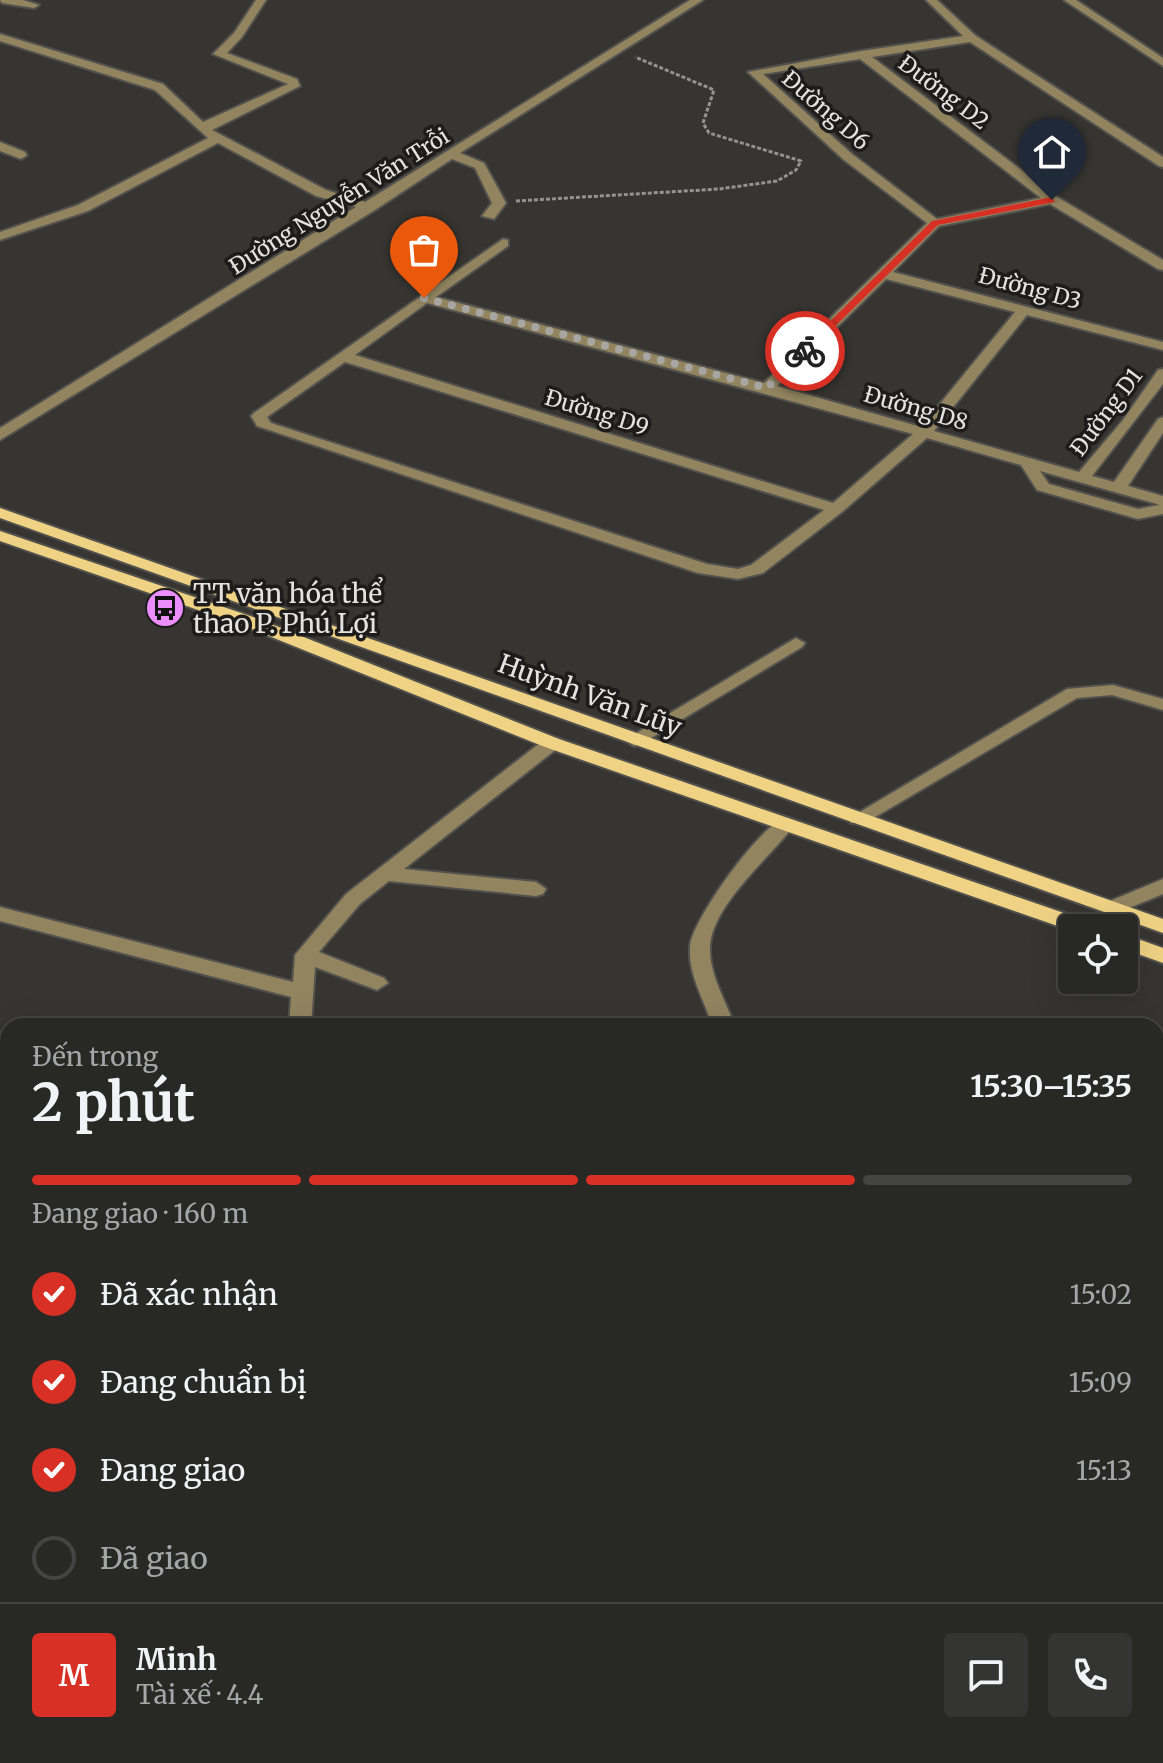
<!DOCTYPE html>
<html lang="vi">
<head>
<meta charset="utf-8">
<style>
	body { margin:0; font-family:Merriweather,serif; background:#343432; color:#f1f3f6; height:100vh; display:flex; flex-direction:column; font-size:30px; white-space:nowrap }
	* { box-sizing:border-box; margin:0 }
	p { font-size:26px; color:#a5a6a7 }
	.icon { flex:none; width:44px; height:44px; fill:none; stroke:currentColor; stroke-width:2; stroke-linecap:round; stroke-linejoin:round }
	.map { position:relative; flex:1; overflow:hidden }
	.side { position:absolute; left:0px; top:1018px; width:1164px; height:746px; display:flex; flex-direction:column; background:#282825; border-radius:24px 24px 0 0; box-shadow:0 8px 32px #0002,0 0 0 2px #444442 }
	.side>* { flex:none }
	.fabs { position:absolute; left:1058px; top:914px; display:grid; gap:16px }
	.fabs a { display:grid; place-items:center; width:80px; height:80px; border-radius:8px; background:#282825; box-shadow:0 8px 32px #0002,0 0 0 2px #444442; font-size:40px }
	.pin { position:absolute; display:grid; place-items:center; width:68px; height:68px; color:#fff; margin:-82px -34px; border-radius:50% 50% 50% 0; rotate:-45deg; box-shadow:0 0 8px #0007 }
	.pin .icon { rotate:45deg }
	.courier { position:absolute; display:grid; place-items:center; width:80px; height:80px; margin:-40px; border:6px solid #d93025; border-radius:50%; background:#fff; color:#222; box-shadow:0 2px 10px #0007 }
	.summary em { font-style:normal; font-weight:700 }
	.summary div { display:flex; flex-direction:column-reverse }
	.summary { display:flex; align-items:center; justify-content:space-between; height:136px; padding:0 32px }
	h1 { font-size:52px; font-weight:700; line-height:60px }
	.bar { display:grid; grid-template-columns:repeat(4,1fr); gap:12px 8px; align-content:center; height:96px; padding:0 32px }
	.bar i { height:10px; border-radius:6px; background:#444442 }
	.bar .current { background:#d93025 }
	.bar p { grid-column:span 4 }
	.line { display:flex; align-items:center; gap:20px; padding:0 32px; border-top:2px solid #444442 }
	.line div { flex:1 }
	.round { display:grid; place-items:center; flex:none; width:84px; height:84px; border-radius:8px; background:#343432 }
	ol { padding:0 32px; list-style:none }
	li { display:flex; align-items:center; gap:24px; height:88px }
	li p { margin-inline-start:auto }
	li .icon { padding:8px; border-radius:50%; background:#d93025; color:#fff; stroke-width:4 }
	li:last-child { color:#a5a6a7 }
	li i { width:44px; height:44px; border:4px solid #444442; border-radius:50% }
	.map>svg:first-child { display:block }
</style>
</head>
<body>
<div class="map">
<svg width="1163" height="1763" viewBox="0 0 1163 1763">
	<rect width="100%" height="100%" fill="#363531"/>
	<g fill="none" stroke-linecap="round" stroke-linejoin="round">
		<g stroke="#52514d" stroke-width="4">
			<g id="minor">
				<polygon points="0,0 23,0 39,5 34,8 2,3"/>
				<polygon points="256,0 266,0 242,37 227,53 297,79 300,86 212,130 326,190 365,202 690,0 703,0 460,153 484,163 506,203 494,219 482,216 492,203 475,168 452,159 375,210 0,440 0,428 356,207 316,196 218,143 88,211 0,240 0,232 78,205 208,138 155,90 0,41 0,34 163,84 203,122 288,84 213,54 234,33"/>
				<path d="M 926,0 L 937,0 L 976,36 L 1163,157 L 1163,167 L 1159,166 L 970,42 L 872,57 L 1057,197 L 1163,260 L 1163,270 L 1158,269 L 1050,204 L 939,226 L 893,272 L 1163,342 L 1163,350 L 1027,315 L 934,431 L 1079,472 L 1123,420 L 1158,370 L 1163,369 L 1163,384 L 1092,476 L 1114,482 L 1158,419 L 1163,417 L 1163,433 L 1128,486 L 1163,496 L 1163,514 L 1138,519 L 1037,490 L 1021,465 L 927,438 L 842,512 L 763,573 L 738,579 L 698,573 L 257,426 L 251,416 L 254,413 L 503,239 L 508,240 L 508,246 L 436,297 L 764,383 L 927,223 L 844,160 L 748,72 L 861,51 L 963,36 ZM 860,59 L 1041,198 L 937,219 L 852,154 L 763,74 ZM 886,279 L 1015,312 L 921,427 L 777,386 ZM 427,303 L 913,434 L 833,503 L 355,355 ZM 345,362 L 824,510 L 751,565 L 738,569 L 707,564 L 271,423 L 267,417 ZM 1040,471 L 1157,504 L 1159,505 L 1138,509 L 1049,484 Z"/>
				<polygon points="1064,0 1076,0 1163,58 1163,66"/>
				<polygon points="0,142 25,152 27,155 21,159 0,151"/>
				<polygon points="796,638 805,643 802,647 641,744 634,746 625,740"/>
				<polygon points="1113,685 1163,699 1163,710 1112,695 1077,698 865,823 851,823 848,819 1067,689"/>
				<polygon points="552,737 559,739 561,743 559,747 404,869 536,882 546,889 543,894 536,896 389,881 360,904 319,952 384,978 388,983 377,990 315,967 311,1026 289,1026 291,997 0,921 0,907 293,982 295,955 346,894 545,739"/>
				<path d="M 785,818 L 795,824 C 771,857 712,904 710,947 C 709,972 723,996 732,1019 L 731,1026 L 709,1026 L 710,1019 C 702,996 688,972 690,947 C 691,921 761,824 785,818 Z"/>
				<polygon points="1163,879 1163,894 1112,915 1102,908 1105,903"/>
				<polygon points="8,1674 8,1703 0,1706 0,1677"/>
			</g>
		</g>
		<g stroke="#52514d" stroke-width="4">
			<g id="major">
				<polygon points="0,508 1163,919 1163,933 0,518"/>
				<polygon points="0,531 256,618 559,739 1093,923 1096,928 1072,931 545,747 244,626 0,541"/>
				<polygon points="1124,934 1163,948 1163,963 1124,949"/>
				<polygon points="1163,1579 1163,1605 1156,1607 1156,1581"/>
				<polygon points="1163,1677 1163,1706 1156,1708 1156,1680"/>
				<polygon points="899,1756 936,1756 932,1763 896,1763"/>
				<polygon points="1049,1756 1086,1756 1082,1763 1046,1763"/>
			</g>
		</g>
		<polyline stroke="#949390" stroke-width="3" stroke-dasharray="4 2" stroke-linecap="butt" points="516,201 719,189 777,181 796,170 801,161 709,133 703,123 714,90 635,57"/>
		<use href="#minor" fill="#91845f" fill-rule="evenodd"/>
		<use href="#major" fill="#efd283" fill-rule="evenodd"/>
	</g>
	<polygon fill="#d93025" points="1052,197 1055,202 938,225 808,353 800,351 932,221"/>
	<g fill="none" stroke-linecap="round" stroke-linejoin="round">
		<polyline stroke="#a7a6a3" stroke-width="8" stroke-dasharray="0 14.4" points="424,298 767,388 805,351"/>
	</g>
	<defs>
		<g id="bus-disc" transform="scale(2)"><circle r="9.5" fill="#eb8dfb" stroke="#1d1c1b"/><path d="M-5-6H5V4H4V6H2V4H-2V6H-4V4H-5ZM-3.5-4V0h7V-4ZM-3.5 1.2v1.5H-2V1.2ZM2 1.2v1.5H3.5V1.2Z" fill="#111"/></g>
	</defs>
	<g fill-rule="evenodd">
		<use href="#bus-disc" x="165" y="608"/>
	</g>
	<g text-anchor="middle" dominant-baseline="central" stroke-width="7" stroke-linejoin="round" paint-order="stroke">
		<g font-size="22" fill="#e4e3e1" stroke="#1d1c1b">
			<text transform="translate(944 92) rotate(37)">Đường D2</text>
			<text transform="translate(826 110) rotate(41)">Đường D6</text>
			<text transform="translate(339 201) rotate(-32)">Đường Nguyễn Văn Trỗi</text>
			<text transform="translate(1030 288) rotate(15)">Đường D3</text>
			<text transform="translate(916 408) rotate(16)">Đường D8</text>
			<text transform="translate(597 412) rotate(17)">Đường D9</text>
			<text transform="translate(1106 412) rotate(-53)">Đường D1</text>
		</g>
		<g font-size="26" fill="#e4e3e1" stroke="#1d1c1b" text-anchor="start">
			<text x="193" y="593">TT văn hóa thể<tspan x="193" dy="30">thao P. Phú Lợi</tspan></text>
		</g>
		<g font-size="26" fill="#e4e3e1" stroke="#1d1c1b">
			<text transform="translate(590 695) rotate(20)">Huỳnh Văn Lũy</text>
		</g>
	</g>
</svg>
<div class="fabs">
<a><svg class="icon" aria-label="locate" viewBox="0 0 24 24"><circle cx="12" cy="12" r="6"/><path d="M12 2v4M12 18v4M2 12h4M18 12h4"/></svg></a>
</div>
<div class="pin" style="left:424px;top:298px;background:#ea580c"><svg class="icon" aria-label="bag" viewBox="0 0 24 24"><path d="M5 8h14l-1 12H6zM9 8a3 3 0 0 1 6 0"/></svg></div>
<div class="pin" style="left:1052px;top:200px;background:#1f2937"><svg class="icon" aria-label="home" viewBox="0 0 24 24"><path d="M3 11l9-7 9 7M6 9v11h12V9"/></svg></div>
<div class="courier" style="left:805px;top:351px"><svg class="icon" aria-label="bike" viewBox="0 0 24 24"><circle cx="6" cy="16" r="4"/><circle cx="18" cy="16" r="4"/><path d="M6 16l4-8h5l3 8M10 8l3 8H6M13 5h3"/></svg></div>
<section class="side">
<div class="summary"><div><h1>2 phút</h1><p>Đến trong</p></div><em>15:30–15:35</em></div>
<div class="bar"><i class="current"></i><i class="current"></i><i class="current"></i><i></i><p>Đang giao · 160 m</p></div>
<ol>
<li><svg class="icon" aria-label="check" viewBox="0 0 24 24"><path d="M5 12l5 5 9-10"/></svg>Đã xác nhận<p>15:02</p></li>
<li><svg class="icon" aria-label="check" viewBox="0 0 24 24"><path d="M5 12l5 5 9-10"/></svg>Đang chuẩn bị<p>15:09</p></li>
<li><svg class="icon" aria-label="check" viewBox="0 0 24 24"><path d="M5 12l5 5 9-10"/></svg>Đang giao<p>15:13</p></li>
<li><i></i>Đã giao</li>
</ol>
<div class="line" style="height:144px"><b class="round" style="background:#d93025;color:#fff">M</b><div><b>Minh</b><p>Tài xế · 4.4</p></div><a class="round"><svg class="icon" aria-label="chat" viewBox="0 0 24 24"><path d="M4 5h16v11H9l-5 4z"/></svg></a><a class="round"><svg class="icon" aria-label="phone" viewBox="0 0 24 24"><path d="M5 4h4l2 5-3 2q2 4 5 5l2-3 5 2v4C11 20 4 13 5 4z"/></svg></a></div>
</section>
</div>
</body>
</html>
